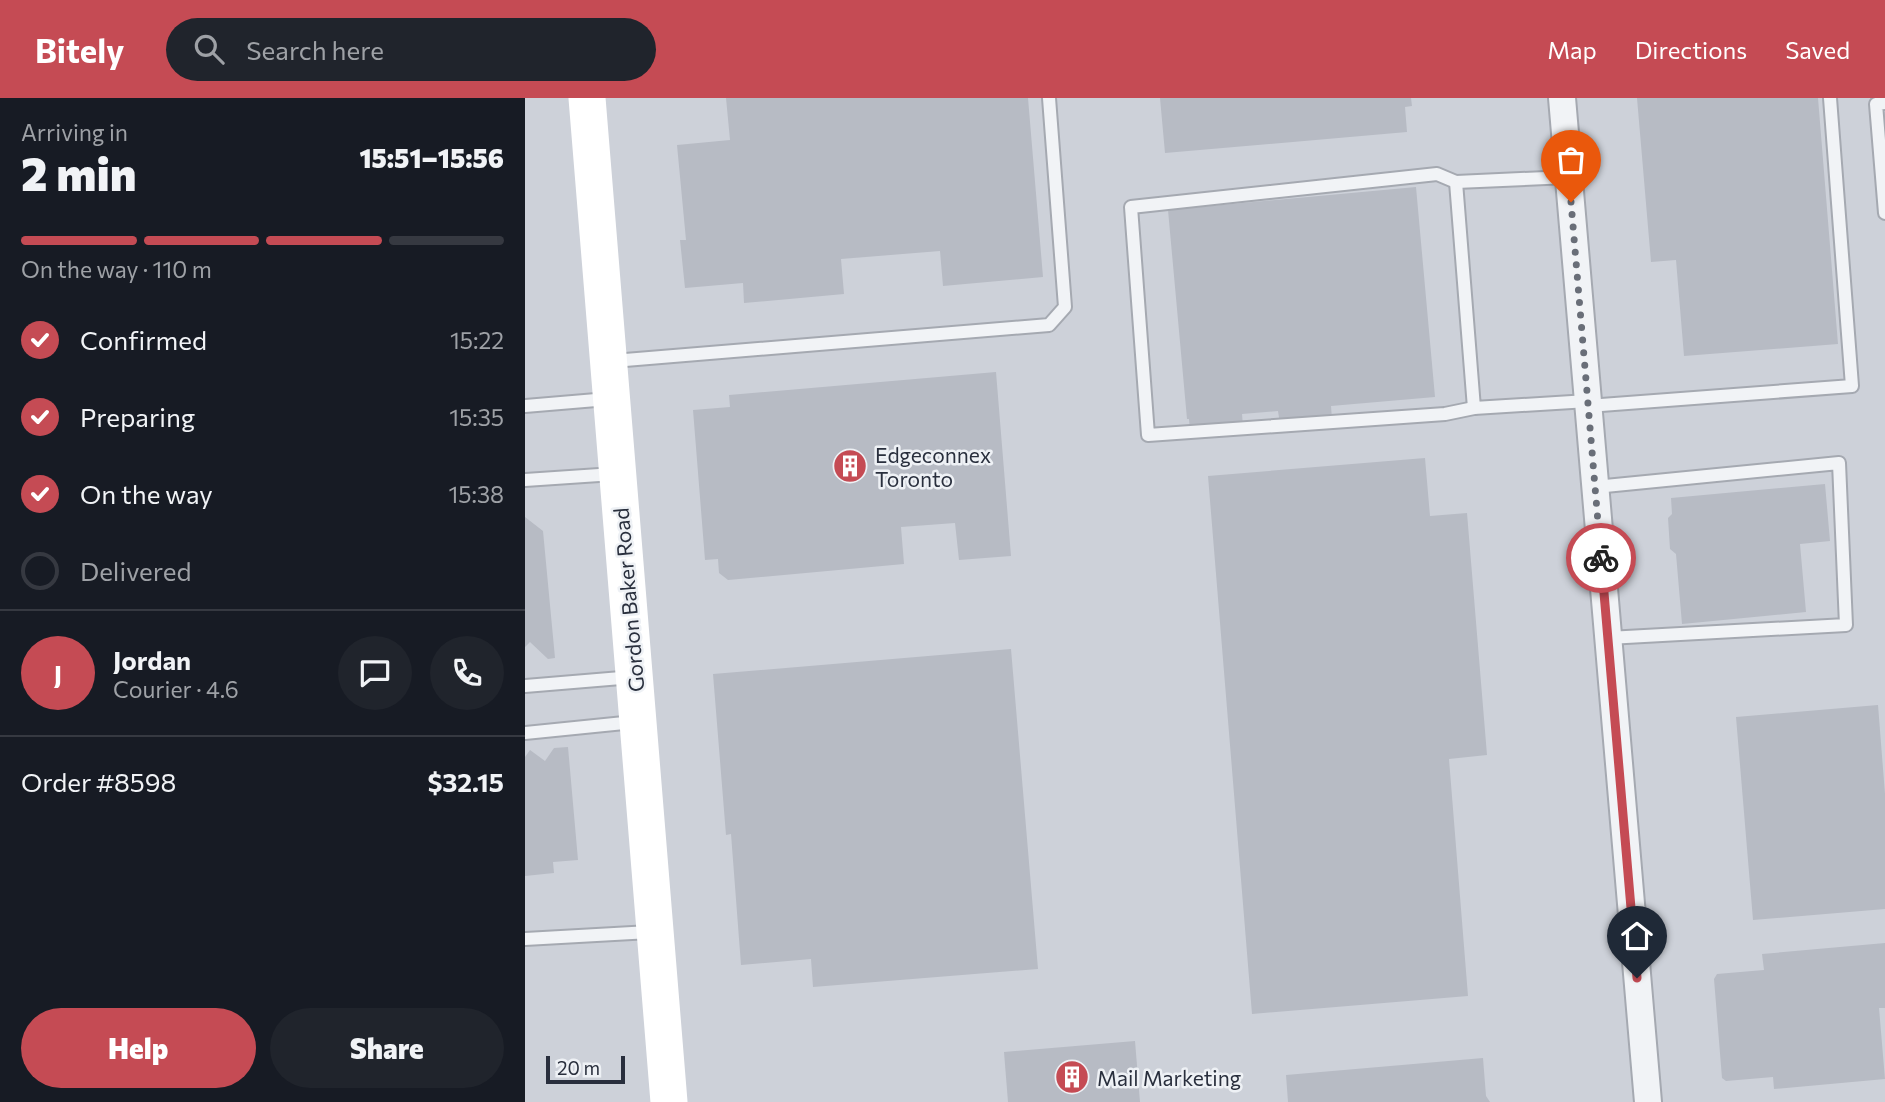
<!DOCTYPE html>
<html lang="en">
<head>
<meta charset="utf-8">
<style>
	body { margin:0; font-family:Commissioner,sans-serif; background:#20242c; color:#f1f3f6; height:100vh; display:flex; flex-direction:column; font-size:26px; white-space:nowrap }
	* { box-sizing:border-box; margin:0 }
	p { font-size:23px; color:#9ea1a6 }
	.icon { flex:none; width:38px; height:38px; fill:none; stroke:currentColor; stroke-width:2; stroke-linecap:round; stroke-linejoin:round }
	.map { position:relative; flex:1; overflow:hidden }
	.sheet { display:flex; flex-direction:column; background:#171b24; width:525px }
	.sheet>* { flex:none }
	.scale { position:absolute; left:21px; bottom:18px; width:79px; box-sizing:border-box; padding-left:7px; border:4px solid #292f3d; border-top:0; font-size:19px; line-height:24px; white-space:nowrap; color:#292f3d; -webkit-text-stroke:5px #eef1f5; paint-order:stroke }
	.pin { position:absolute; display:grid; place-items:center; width:60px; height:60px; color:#fff; margin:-72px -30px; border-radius:50% 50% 50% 0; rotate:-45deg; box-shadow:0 0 7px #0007 }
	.pin .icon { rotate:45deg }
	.courier { position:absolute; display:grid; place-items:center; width:70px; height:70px; margin:-35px; border:5px solid #c54b54; border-radius:50%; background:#fff; color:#222; box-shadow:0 2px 9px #0007 }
	.summary em { font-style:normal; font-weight:800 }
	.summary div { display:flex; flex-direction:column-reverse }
	.summary { display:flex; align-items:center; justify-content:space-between; height:119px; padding:0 21px }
	h1 { font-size:46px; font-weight:800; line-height:52px }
	.bar { display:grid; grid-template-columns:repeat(4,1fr); gap:10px 7px; align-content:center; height:84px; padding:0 21px }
	.bar i { height:9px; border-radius:5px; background:#363941 }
	.bar .on { background:#c54b54 }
	.bar p { grid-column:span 4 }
	.line { display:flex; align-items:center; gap:18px; padding:0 21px; border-top:2px solid #363941 }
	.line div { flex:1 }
	.round { display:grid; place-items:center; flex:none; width:74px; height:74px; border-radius:37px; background:#20242c }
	ol { padding:0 21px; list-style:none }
	li { display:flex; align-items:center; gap:21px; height:77px }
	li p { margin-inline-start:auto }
	li .icon { padding:7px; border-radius:50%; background:#c54b54; color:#fff; stroke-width:4 }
	li:last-child { color:#9ea1a6 }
	li i { width:38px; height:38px; border:4px solid #363941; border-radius:50% }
	.button { display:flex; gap:14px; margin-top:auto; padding:14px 21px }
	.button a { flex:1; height:80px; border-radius:42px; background:#c54b54; color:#fff; font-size:28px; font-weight:800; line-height:80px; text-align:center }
	.button a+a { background:#20242c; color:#f1f3f6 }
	header { display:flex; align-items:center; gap:42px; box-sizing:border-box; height:98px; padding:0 35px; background:#c54b54; color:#fff }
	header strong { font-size:33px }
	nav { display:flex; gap:38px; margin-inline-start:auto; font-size:24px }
	.search { width:490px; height:63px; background:#20242c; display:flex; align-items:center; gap:18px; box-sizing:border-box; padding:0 24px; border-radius:38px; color:#9ea1a6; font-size:26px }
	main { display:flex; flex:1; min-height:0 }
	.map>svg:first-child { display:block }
</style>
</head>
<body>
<header>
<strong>Bitely</strong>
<div class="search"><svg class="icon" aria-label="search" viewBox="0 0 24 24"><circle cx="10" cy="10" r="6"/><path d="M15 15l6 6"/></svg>Search here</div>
<nav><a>Map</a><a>Directions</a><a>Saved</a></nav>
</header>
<main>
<section class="sheet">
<div class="summary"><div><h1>2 min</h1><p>Arriving in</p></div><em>15:51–15:56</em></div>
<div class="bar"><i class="on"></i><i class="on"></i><i class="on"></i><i></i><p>On the way · 110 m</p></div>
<ol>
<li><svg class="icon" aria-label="check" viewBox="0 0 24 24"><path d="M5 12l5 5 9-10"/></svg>Confirmed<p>15:22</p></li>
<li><svg class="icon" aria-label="check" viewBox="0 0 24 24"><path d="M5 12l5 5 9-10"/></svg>Preparing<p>15:35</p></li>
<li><svg class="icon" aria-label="check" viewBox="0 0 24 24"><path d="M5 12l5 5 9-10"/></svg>On the way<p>15:38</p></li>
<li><i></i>Delivered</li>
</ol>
<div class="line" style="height:126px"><b class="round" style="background:#c54b54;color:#fff">J</b><div><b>Jordan</b><p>Courier · 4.6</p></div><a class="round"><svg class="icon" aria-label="chat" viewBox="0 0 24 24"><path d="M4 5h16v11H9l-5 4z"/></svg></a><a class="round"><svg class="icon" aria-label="phone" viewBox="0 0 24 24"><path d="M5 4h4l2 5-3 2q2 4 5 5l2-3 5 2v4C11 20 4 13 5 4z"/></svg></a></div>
<div class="line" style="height:91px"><div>Order #8598</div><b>$32.15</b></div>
<div class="button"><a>Help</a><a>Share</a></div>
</section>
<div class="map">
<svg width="1360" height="1004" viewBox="0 0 1360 1004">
	<rect width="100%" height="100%" fill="#dfe2e7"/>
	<rect fill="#cdd1d9" x="0" y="0" width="1360" height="1004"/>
	<g fill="#b7bbc4">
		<polygon points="201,0 503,0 518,179 418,188 415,153 316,161 319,196 219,205 218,185 160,190 155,142 161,142 152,47 205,42"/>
		<polygon points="635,0 886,0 887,8 880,9 882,34 640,55"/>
		<polygon points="1112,0 1293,0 1313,246 1159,258 1151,162 1126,164"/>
		<polygon points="891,89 910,299 806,308 807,321 755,326 753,313 717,316 718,328 665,333 664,321 662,321 643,112"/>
		<polygon points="471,274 486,458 434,462 430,425 376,429 379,466 203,482 194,475 193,461 180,462 168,312 205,309 204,297"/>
		<polygon points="900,360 905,418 942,415 962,657 924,661 943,898 727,916 683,378"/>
		<polygon points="1300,386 1305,443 1275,446 1281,514 1157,526 1151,456 1145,451 1143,420 1147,416 1146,400"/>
		<polygon points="0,419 18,433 30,560 23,561 5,544 0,549"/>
		<polygon points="486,551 513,871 288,889 286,861 216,867 206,736 201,737 188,576"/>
		<polygon points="1353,607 1360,696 1360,811 1228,822 1211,619"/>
		<polygon points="43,649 53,762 28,764 29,775 0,778 0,659 5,652 20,663 29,650"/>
		<polygon points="1360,845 1360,910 1354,910 1360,981 1249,991 1248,979 1201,983 1197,980 1189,881 1192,876 1239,872 1237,856"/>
		<polygon points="610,943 615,1004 483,1004 479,954"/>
		<polygon points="958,960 961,998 965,1004 763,1004 761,977"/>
	</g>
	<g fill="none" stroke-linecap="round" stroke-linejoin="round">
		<g stroke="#a5a9b1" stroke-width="16">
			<g id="lane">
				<polyline points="1360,5 1351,6 1360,115"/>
				<polyline points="1043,79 931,84 949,310 1063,303"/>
				<polyline points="931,84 912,76 606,109 623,337 920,316 949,310"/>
				<polyline points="88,263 524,227 540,209 524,0"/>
				<polyline points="0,308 83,301"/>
				<polyline points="1063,308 1327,288 1305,0"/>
				<polyline points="0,382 89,376"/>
				<polyline points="1070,389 1314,365 1321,527 1083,540"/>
				<polyline points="0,588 108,579"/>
				<polyline points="0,635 109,624"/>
				<polyline points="0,841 125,834"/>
			</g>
		</g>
		<g stroke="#a5a9b1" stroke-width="30">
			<polyline id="street" points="1037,0 1123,1004"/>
		</g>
		<use href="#lane" stroke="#f1f3f6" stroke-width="12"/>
		<use href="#street" stroke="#f1f3f6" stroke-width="26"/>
		<polyline stroke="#fff" stroke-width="37" points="62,0 144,1004"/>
	</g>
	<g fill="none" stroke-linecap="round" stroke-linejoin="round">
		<polyline stroke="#696e78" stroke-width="7" stroke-dasharray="0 12.6" points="1046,104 1076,460"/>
		<polyline stroke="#c54b54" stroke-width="9" points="1076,460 1112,880"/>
	</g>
	<defs>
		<g id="building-disc" transform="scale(1.75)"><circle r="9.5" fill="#c54b54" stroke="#eef1f5"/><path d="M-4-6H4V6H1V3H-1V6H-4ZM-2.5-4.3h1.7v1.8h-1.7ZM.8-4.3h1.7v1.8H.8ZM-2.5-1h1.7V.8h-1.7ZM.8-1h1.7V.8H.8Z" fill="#fff"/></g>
	</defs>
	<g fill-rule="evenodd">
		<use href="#building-disc" x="325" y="368"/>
		<use href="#building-disc" x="547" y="979"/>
	</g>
	<g text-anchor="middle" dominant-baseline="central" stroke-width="5" stroke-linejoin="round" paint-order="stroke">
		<g font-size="21" fill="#292f3d" stroke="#eef1f5" text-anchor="start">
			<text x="350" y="356">Edgeconnex<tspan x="350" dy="24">Toronto</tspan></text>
			<text x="572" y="979">Mail Marketing</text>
		</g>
		<g font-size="21" fill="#292f3d" stroke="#eef1f5">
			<text transform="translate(103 502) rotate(-95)">Gordon Baker Road</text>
		</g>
	</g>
</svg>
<div class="scale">20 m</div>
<div class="pin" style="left:1046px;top:104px;background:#ea580c"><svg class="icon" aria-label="bag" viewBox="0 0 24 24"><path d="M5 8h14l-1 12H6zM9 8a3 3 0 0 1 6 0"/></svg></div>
<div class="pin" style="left:1112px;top:880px;background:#1f2937"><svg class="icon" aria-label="home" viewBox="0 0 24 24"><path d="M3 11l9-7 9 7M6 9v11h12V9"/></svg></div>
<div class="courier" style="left:1076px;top:460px"><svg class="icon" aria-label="bike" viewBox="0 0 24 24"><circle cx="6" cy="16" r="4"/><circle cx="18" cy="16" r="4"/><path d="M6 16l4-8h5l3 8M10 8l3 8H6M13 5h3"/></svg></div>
</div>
</main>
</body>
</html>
